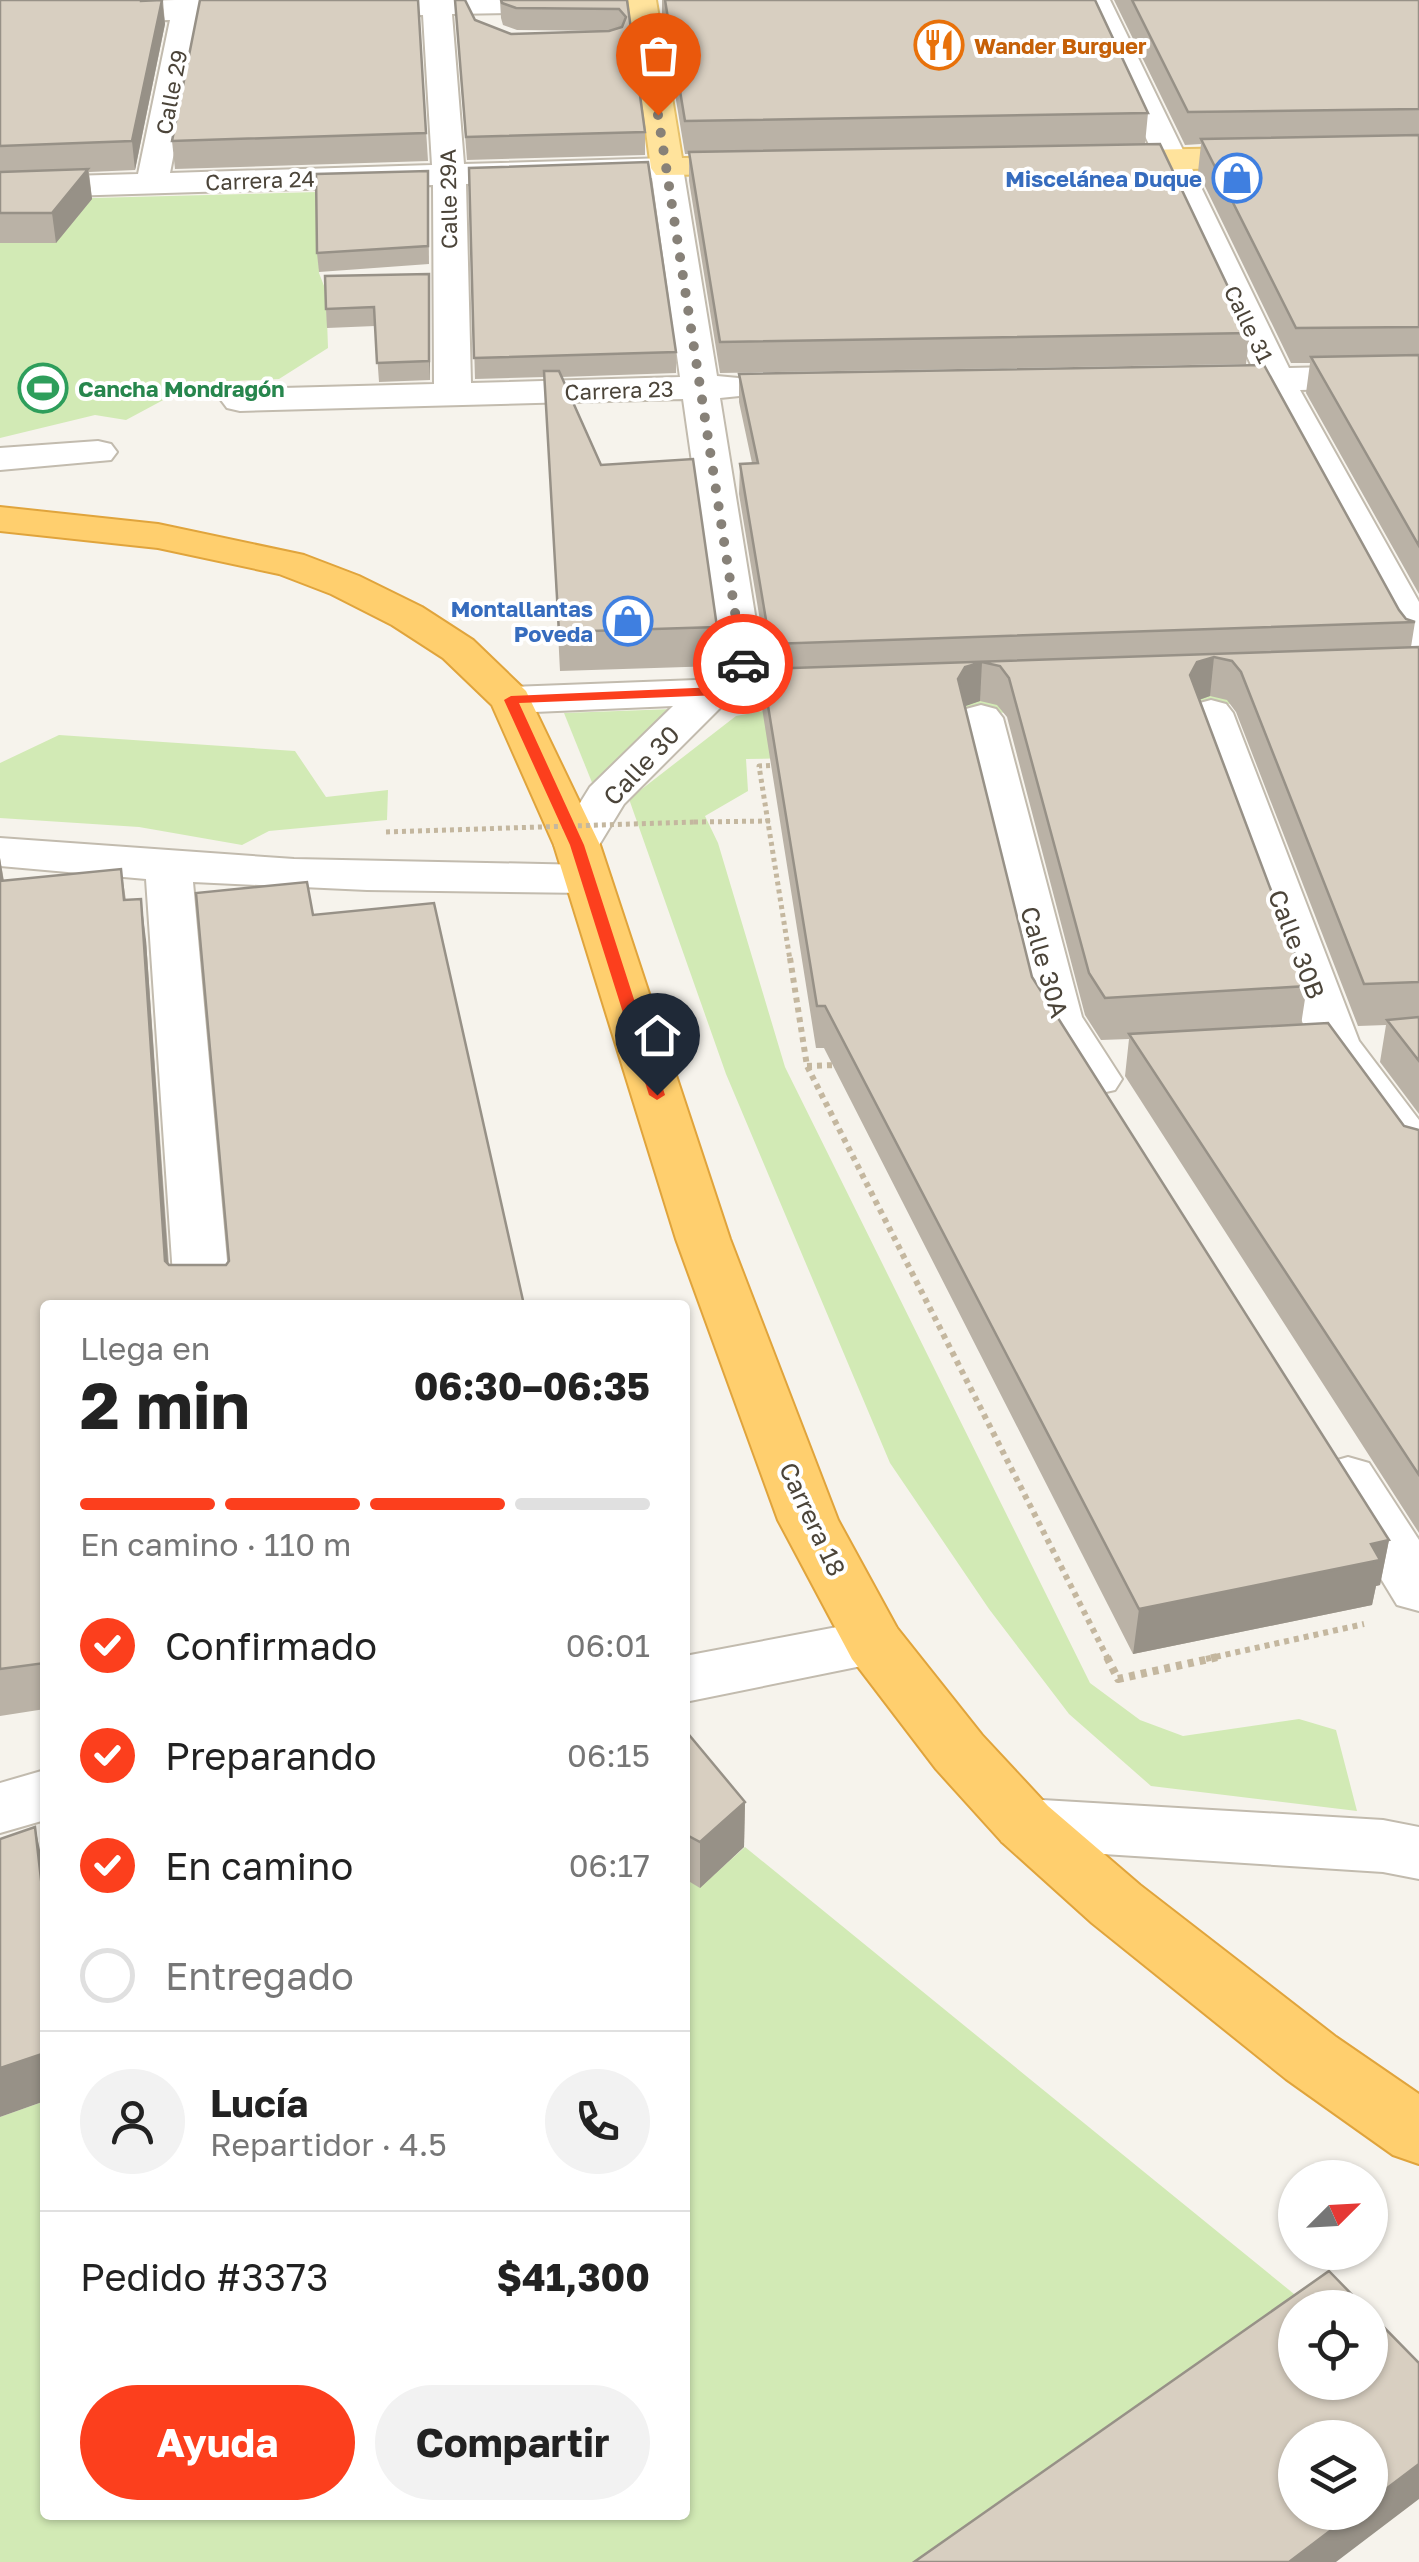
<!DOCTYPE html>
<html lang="es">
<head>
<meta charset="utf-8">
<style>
	body { margin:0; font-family:"Golos Text",sans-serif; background:#f2f2f2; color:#222; height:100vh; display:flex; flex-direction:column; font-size:38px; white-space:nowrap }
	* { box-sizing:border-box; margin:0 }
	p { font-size:32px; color:#767676 }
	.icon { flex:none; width:55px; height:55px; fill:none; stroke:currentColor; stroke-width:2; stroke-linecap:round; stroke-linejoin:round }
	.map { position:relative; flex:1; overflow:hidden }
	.drawer { position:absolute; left:40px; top:1300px; width:650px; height:1220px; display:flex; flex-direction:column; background:#fff; border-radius:10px; box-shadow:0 2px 8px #0004 }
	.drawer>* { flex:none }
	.needle { width:65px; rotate:66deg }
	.fabs { position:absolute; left:1278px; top:2160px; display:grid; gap:20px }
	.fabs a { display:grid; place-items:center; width:110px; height:110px; border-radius:50%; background:#fff; box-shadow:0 2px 8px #0004; font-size:50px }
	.pin { position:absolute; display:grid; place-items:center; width:85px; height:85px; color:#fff; margin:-102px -42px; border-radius:50% 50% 50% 0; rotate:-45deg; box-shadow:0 0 10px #0007 }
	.pin .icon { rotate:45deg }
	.courier { position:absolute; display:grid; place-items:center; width:100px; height:100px; margin:-50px; border:8px solid #fc3f1d; border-radius:50%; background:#fff; color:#222; box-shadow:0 2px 12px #0007 }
	.head em { font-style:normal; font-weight:700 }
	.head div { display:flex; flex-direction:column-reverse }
	.head { display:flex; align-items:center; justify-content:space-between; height:170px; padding:0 40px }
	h1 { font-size:65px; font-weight:700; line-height:75px }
	.bar { display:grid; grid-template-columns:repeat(4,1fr); gap:15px 10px; align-content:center; height:120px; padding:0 40px }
	.bar i { height:12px; border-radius:8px; background:#e0e0e0 }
	.bar .active { background:#fc3f1d }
	.bar p { grid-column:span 4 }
	.line { display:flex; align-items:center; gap:25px; padding:0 40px; border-top:2px solid #e0e0e0 }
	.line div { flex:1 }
	.round { display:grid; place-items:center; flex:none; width:105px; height:105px; border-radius:52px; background:#f2f2f2 }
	ol { padding:0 40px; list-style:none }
	li { display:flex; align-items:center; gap:30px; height:110px }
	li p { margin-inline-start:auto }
	li .icon { padding:10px; border-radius:50%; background:#fc3f1d; color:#fff; stroke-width:4 }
	li:last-child { color:#767676 }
	li i { width:55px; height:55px; border:5px solid #e0e0e0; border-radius:50% }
	.primary-button { display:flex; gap:20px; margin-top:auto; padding:20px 40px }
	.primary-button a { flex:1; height:115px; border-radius:60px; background:#fc3f1d; color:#fff; font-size:40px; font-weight:700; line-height:115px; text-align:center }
	.primary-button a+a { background:#f2f2f2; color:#222 }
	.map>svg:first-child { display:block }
</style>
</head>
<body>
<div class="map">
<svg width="1419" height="2562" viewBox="0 0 1419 2562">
	<rect width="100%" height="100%" fill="#f6f3ec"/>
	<g fill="#d2eab5">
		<polygon points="318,192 319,273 326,291 328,348 279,379 195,383 126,420 95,415 0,438 0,243 16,200"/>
		<polygon points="1397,684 1412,697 969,714 942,755 746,759 748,791 705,816 718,843 785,1067 1090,1683 1140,1720 1183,1736 1299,1719 1336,1730 1357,1811 1151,1786 1069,1714 989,1609 890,1463 726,1074 629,799 736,716 804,703"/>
		<polygon points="673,709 595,790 564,713"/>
		<polygon points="59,735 295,751 326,797 388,790 387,820 269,831 242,845 139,827 0,818 0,763"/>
		<polygon points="745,1847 1310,2307 1295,2308 971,2562 0,2562 0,2117 45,2101 45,2515 685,2515 685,1879 700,1887"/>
	</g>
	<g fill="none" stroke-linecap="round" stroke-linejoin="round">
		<g stroke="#c2bbae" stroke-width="4">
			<g id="minor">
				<path d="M 175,0 L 589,0 L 587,9 L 577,12 L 452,14 L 464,164 L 667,158 L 678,161 L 683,168 L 717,376 L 749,379 L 754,387 L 749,395 L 720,398 L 765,677 L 798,680 L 804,689 L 798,698 L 724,704 L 624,804 L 593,855 L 577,859 L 561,855 L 554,845 L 590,787 L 673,706 L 511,713 L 496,709 L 489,700 L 496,691 L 511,687 L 723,679 L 683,399 L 240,411 L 227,408 L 221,400 L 227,392 L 240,389 L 434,384 L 433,185 L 0,198 L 0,178 L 138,174 L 170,20 L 0,23 L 0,5 ZM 423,15 L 432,165 L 170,173 L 200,19 ZM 652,178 L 680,377 L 471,383 L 466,184 Z"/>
				<polygon points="1082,0 1110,0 1289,368 1419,365 1419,387 1300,390 1419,602 1419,652 1404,648 1398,639 1264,391 1184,389 1179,381 1184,373 1253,369"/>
				<polygon points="98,441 111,444 117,452 111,460 0,470 0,448"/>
				<polygon points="1211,700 1226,704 1233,713 1359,1041 1419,1120 1419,1172 1400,1167 1310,1043 1189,713 1196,704"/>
				<polygon points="981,705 996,709 1003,718 1082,1017 1122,1079 1115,1090 1097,1094 1079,1090 1032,1017 959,718 966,709"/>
				<polygon points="0,838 294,859 588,865 605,869 611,879 605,889 588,893 367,890 193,882 231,1305 175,1305 146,879 0,866"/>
				<polygon points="1348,1457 1369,1463 1419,1540 1419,1611 1397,1605 1319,1477 1327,1463"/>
				<polygon points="874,1620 896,1627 905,1643 896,1659 685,1702 685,1656"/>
				<polygon points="45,1770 45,1820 0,1833 0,1783"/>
				<polygon points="1025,1799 1383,1820 1419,1827 1419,1879 1383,1872 1025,1849 1002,1842 992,1824 1002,1806"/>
			</g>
		</g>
		<g stroke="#e6c16a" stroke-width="4">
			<g id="major">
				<polygon points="628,0 656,0 682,158 763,157 774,160 779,167 774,174 656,175 651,168"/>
				<polygon points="1419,144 1419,164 1094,171 1083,168 1078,161 1083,154 1094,151"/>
			</g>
		</g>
		<g stroke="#e0a43c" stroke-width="4">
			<polygon id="highway" points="0,507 158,524 304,555 359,576 422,607 473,640 526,691 600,845 730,1239 838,1520 897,1628 982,1735 1048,1806 1140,1885 1336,2037 1419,2094 1419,2164 1393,2155 1286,2079 1092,1923 1002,1842 936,1769 852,1659 778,1520 676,1239 554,845 492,705 443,658 392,625 331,594 279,574 158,548 0,531"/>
		</g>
		<g stroke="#c4b79f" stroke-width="5" stroke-dasharray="4 4" stroke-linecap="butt">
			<polyline points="778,765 759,766 790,960"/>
			<polyline points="694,822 770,821"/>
		</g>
		<g stroke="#c4b79f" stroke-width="6" stroke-dasharray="5 5" stroke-linecap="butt">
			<polyline points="790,958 807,1066 1108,1659"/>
			<polyline points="807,1066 838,1065"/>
			<polyline points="1206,1659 1364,1624"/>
		</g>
		<polyline stroke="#c4b79f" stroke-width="8" stroke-dasharray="6 6" stroke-linecap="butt" points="1107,1657 1118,1679 1218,1657"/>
		<use href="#minor" fill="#fff" fill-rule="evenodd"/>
		<use href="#major" fill="#ffe39c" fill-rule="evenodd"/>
		<use href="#highway" fill="#ffcf6e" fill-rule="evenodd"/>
		<polyline stroke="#c4b79f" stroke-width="5" stroke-dasharray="4 4" stroke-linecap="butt" points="386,832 694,822"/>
	</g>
	<g fill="#bab2a6">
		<polygon points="0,0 163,0 165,24 135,170 89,172 92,199 56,243 0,243"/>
		<polygon points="418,0 428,161 175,169 172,141"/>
		<polygon points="500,0 627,0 645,132 645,155 467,160 456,19 475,20 511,34 609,31 517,30 503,25 501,18"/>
		<polygon points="662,0 1095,0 1148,113 1145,144 1250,333 1246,364 720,373 689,181 689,154 685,154 662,16"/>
		<polygon points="1114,0 1419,0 1419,594 1306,393 1310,363 1291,363 1198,172 1201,144 1185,145"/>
		<polygon points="469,168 676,352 676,373 561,377 601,465 717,627 717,666 560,671 545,377 475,379"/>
		<polygon points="428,171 429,264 319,272 317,253"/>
		<polygon points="429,274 430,380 379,382 375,326 327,328 326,309"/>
		<polygon points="739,374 1399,610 1406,619 1415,622 1411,647 1419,647 1419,1114 1380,1062 1386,1025 1358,1026 1236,712 1227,700 1210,696 1199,700 1307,986 1301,1025 1404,1126 1419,1130 1419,1533 1125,1076 1129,1039 1101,1040 1085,1015 1007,717 997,705 980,701 964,706 1032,977 1389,1540 1380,1585 1376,1586 1372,1605 1133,1654 824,1048 816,1048 762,708 762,669 768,669 739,494 740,464 752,463 739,402"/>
		<polygon points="0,858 4,881 121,869 126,900 146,940 169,1265 226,1265 229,1261 313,915 524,1305 45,1305 45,1709 0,1716"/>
		<polygon points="685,1730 745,1802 744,1847 700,1888 685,1879"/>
	</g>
	<g fill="#979187">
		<polygon points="162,0 165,24 135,170 132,141"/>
		<polygon points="88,169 92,199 56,243 52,213"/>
		<polygon points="429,274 430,293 430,380 429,361"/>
		<polygon points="1214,657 1210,696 1193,702 1190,675 1197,662"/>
		<polygon points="982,662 980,701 963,707 958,679 965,667"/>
		<polygon points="0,858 5,890 0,886"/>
		<polygon points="141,899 146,940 171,1305 165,1261"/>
		<polygon points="1389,1540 1380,1585 1376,1586 1372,1605 1133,1654 1139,1609 1371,1544"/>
		<polygon points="745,1802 744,1847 700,1888 700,1842"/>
		<polygon points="35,1827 45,1873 45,1914"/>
		<polygon points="45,2053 45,2101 0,2117 0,2068"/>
		<polygon points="1419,2464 1419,2499 1336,2562 1289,2562 1355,2512 1370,2512 1370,2501"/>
	</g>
	<g fill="#d8cfc1" stroke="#979187" stroke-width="2.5">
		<polygon points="0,0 141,0 141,1 162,0 132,141 0,146"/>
		<polygon points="200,0 418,0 426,133 172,141"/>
		<polygon points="455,0 465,0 475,20 511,34 609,31 622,27 626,17 619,9 516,8 502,3 501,0 627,0 645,132 466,137"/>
		<polygon points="665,0 1095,0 1148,113 685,121"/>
		<polygon points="1132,0 1419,0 1419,109 1188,112"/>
		<polygon points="1419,135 1419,327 1296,328 1201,139"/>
		<polygon points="1160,144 1250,333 720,342 689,152"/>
		<polygon points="648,162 676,352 474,358 469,168"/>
		<polygon points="88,169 52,213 0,213 0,172"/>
		<polygon points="428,171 428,246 317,253 316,174"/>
		<polygon points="429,274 429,361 377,363 374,307 326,309 325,276"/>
		<polygon points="1419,355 1419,546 1311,357"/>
		<polygon points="1264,365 1399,610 1406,619 1415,622 770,644 740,464 758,463 739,374"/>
		<polygon points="544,371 559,371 601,465 693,459 717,627 559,632"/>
		<polygon points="1419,647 1419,982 1364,984 1241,672 1232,661 1214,657 1197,662 1190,675 1307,986 1105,998 1089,973 1009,678 1000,666 982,662 965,667 958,679 1032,977 1389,1540 1371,1544 1380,1560 1139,1609 825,1006 817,1006 762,669"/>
		<polygon points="121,869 124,900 141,899 165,1261 169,1265 226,1265 229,1261 196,893 307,882 313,915 434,903 524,1305 45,1305 45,1663 0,1669 0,881"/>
		<polygon points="1419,1017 1419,1061 1387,1020"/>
		<polygon points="1328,1023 1404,1126 1419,1130 1419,1475 1129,1034"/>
		<polygon points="685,1730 745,1802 700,1842 685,1834"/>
		<polygon points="35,1827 45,1914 45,2053 0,2068 0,1839"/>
		<polygon points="1329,2271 1365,2308 1295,2308 1295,2382 1370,2382 1370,2313 1419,2363 1419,2464 1370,2501 1370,2438 1295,2438 1295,2512 1355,2512 1289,2562 914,2562"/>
	</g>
	<polygon fill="#fc3f1d" points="743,660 749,664 753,690 746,694 519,703 584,845 665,1095 657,1100 649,1095 570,845 504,700 511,696 740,686 736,664"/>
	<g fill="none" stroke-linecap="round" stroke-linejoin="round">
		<polyline stroke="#878178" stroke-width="10" stroke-dasharray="0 18" points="658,115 743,664"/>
	</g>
	<defs>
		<g id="restaurant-ring" transform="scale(2.5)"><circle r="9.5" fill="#fff" stroke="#e8710a" stroke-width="1.5"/><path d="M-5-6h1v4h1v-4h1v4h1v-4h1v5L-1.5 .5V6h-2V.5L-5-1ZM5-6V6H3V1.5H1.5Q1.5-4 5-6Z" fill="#e8710a"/></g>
		<g id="shop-ring" transform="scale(2.5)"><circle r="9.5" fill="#fff" stroke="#3f7fe0" stroke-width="1.5"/><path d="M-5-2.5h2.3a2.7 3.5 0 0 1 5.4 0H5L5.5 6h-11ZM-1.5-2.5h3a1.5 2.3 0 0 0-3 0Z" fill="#3f7fe0"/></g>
		<g id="stadium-ring" transform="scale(2.5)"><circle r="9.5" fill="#fff" stroke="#2e9e5b" stroke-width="1.5"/><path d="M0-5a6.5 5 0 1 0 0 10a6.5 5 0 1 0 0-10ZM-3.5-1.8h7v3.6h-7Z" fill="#2e9e5b"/></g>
	</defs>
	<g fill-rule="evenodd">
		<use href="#restaurant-ring" x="939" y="45"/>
		<use href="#shop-ring" x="1237" y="178"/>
		<use href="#stadium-ring" x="43" y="388"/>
		<use href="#shop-ring" x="628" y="621"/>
	</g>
	<g text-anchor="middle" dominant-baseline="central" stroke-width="8" stroke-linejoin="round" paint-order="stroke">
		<g font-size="22" font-weight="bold" fill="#c56008" stroke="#fff" text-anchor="start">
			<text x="974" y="45">Wander Burguer</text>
		</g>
		<g font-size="22" fill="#4b4439" stroke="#fff">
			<text transform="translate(171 92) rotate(-79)">Calle 29</text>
			<text transform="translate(260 180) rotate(-2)">Carrera 24</text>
			<text transform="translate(448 199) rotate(-91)">Calle 29A</text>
			<text transform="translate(1249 324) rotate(64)">Calle 31</text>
			<text transform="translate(619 390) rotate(-2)">Carrera 23</text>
		</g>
		<g font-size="22" font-weight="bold" fill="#366cbe" stroke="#fff" text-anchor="end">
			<text x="1202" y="178">Miscelánea Duque</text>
			<text x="593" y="608">Montallantas<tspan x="593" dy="25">Poveda</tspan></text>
		</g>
		<g font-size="22" font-weight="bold" fill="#27864d" stroke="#fff" text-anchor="start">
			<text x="78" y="388">Cancha Mondragón</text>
		</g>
		<g font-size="25" fill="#4b4439" stroke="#fff">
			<text transform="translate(641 765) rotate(-47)">Calle 30</text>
			<text transform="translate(1297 944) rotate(69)">Calle 30B</text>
			<text transform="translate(1045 962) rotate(74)">Calle 30A</text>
			<text transform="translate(813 1519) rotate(65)">Carrera 18</text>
		</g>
	</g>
</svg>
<div class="fabs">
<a><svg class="needle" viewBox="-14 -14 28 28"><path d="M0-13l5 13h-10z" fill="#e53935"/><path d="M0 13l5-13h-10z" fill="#767676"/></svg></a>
<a><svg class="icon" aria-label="locate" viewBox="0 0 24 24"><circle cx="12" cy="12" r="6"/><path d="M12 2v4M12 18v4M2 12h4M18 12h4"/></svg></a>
<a><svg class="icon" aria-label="layers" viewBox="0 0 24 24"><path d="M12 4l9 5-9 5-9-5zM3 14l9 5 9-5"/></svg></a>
</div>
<div class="pin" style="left:658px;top:115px;background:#ea580c"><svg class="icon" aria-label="bag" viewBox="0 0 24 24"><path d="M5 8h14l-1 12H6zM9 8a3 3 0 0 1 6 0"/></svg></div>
<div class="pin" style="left:657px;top:1095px;background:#1f2937"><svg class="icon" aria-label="home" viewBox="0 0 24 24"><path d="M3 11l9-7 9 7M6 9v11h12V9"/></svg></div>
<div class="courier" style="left:743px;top:664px"><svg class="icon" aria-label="car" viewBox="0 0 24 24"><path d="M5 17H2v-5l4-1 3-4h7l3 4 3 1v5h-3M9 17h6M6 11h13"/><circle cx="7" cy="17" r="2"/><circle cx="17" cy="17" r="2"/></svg></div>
<section class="drawer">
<div class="head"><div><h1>2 min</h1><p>Llega en</p></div><em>06:30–06:35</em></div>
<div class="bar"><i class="active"></i><i class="active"></i><i class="active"></i><i></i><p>En camino · 110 m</p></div>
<ol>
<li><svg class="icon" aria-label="check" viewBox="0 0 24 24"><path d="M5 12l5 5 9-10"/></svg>Confirmado<p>06:01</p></li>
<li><svg class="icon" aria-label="check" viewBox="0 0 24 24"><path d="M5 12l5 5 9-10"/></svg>Preparando<p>06:15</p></li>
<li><svg class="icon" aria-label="check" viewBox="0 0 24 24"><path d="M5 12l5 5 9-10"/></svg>En camino<p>06:17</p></li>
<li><i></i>Entregado</li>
</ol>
<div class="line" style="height:180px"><a class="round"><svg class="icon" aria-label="person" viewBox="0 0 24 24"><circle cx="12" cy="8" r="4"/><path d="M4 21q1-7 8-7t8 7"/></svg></a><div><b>Lucía</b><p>Repartidor · 4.5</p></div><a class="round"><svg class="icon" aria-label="phone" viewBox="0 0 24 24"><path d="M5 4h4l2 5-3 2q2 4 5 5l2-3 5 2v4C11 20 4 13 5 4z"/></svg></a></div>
<div class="line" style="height:130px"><div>Pedido #3373</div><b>$41,300</b></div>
<div class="primary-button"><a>Ayuda</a><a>Compartir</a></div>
</section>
</div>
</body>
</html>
